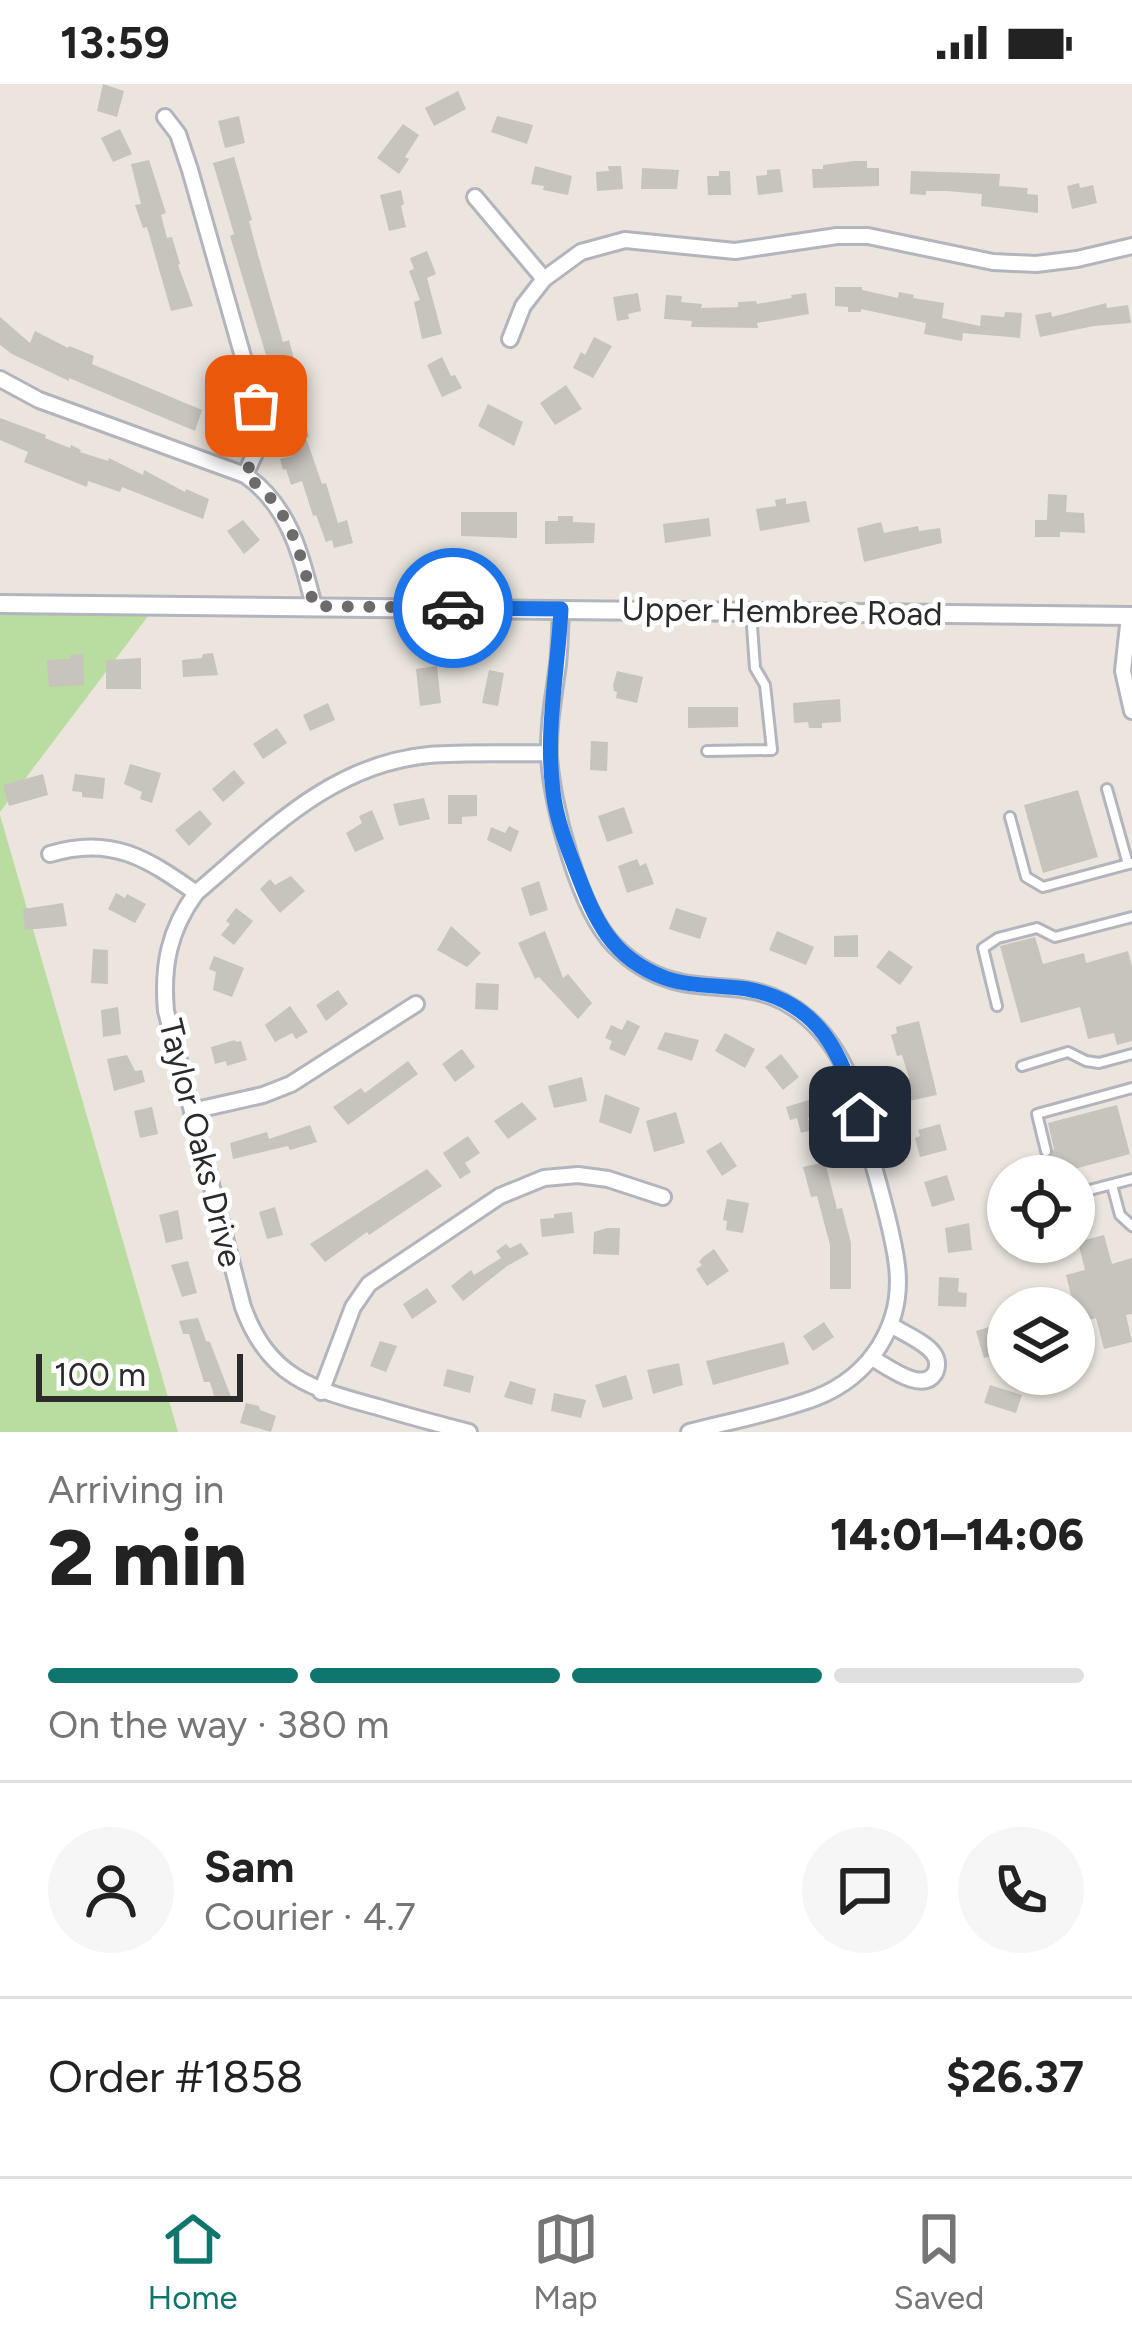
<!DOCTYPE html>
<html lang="en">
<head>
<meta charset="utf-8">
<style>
	body { margin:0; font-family:Figtree,sans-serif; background:#f6f6f6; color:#222; height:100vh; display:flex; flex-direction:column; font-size:45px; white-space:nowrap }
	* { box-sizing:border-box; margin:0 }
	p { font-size:39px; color:#767676 }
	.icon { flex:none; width:66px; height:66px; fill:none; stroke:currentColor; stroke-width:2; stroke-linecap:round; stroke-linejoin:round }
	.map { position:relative; height:1348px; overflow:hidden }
	.panel { display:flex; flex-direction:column; background:#fff; flex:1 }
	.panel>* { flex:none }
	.fabs { position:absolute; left:987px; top:1071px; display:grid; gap:24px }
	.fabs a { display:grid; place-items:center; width:108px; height:108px; border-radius:50%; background:#fff; box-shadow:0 3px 9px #0004; font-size:60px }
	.scale { position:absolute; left:36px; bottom:30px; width:207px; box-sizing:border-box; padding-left:12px; border:6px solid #2b2b2b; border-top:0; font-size:33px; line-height:42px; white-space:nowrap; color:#2b2b2b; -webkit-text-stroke:9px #fff; paint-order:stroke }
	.pin { position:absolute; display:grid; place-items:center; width:102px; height:102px; color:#fff; margin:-51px; border-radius:24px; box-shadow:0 6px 18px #0006 }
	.courier { position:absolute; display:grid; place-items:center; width:120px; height:120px; margin:-60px; border:9px solid #1a73e8; border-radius:50%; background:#fff; color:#222; box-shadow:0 3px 15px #0007 }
	.summary em { font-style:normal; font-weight:800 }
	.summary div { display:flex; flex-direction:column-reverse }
	.summary { display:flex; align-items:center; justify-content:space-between; height:204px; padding:0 48px }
	h1 { font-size:78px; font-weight:800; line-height:90px }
	.bar { display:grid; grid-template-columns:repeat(4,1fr); gap:18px 12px; align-content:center; height:144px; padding:0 48px }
	.bar i { height:15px; border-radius:9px; background:#e0e0e0 }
	.bar .on { background:#0f766e }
	.bar p { grid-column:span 4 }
	.line { display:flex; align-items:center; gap:30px; padding:0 48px; border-top:3px solid #e0e0e0 }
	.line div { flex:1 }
	.round { display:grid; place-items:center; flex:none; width:126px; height:126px; border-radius:63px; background:#f6f6f6 }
	.status { display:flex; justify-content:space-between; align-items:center; height:84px; padding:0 60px; background:#fff; direction:ltr }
	.status svg { height:33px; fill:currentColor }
	.dock { display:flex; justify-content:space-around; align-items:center; height:168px; border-top:3px solid #e0e0e0; background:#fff; font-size:33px; color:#767676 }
	.dock a { display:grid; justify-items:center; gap:6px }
	.dock .on { color:#0f766e }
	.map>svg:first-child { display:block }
</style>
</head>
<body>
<div class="status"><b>13:59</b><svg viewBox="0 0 49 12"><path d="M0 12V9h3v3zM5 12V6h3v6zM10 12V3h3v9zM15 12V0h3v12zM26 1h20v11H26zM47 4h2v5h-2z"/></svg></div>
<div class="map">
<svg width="1132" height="1348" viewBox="0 0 1132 1348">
	<rect width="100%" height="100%" fill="#ebe5de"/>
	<g fill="#b9dca0">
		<polygon points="164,511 0,728 0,519"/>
		<polygon points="0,731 178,1348 0,1348"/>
	</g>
	<g fill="#c7c3bd">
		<polygon points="103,0 124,7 117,33 97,27"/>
		<polygon points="458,7 466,25 434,42 425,24"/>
		<polygon points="239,32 245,59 225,64 218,37"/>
		<polygon points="497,32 533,41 527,60 491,48"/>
		<polygon points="403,40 419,51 405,73 409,75 399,90 377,74"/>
		<polygon points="120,45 132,70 113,78 101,54"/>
		<polygon points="234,73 252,136 249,137 258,171 283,258 289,256 295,279 289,280 309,353 306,354 322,400 326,399 338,439 347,436 353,459 334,464 332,456 326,458 316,431 313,432 302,397 291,401 286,385 283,386 280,375 292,372 266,271 230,152 234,150 213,79"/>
		<polygon points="149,76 166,129 161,131 167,154 172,153 180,180 178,181 193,222 171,227 147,143 143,144 135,121 141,120 131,80"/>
		<polygon points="854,77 867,77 867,84 879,84 879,102 813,104 812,85 823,85 823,81"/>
		<polygon points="535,82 572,92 568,111 543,106 544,102 531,100"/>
		<polygon points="608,82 621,82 623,105 597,107 596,88 609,87"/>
		<polygon points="642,84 679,86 677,105 641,105"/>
		<polygon points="780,85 783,108 758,111 756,92 767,91 767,86"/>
		<polygon points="719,87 730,87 731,111 708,111 707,92 719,92"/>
		<polygon points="911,87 1000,90 999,102 1028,104 1027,110 1038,111 1038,129 981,122 982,110 947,107 926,107 926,111 910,110"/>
		<polygon points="1079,99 1080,104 1093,101 1097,119 1072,125 1067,102"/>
		<polygon points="401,106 404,120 401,122 406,143 389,147 380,111"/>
		<polygon points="427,167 436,190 427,194 442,250 422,255 414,218 420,216 409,187 414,185 410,174"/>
		<polygon points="835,203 862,203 862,206 898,214 899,208 914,211 913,214 944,219 942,234 980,242 981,231 1004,233 1005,228 1022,229 1020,254 963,249 962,257 924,250 926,239 861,225 861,228 848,228 848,223 835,222"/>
		<polygon points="638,209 641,227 628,230 629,235 617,237 613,213"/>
		<polygon points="806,209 809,230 757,239 758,244 691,243 692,237 664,235 666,211 682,212 681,218 702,220 701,224 738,223 738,218 756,217 757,220 792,214 791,211"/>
		<polygon points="1106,219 1107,224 1128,221 1131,239 1094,242 1040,253 1035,231 1051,228 1052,233"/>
		<polygon points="0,233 30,259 35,247 68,264 69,262 94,272 92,280 202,326 195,347 69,294 69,297 12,270 0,261"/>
		<polygon points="594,253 612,262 593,294 573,284 581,268 585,271"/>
		<polygon points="442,273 451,292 455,291 462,304 442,313 427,281"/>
		<polygon points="566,301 582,325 555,341 540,319"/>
		<polygon points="488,320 523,338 514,362 478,342"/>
		<polygon points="0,334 46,351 45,354 70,364 71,361 81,366 80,368 108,377 109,374 143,391 144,386 185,408 186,405 209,415 203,435 122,403 120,408 88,397 87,403 24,378 28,368 0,356"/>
		<polygon points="1048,410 1067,411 1066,428 1084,429 1085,449 1060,448 1060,453 1035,453 1035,436 1047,436"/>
		<polygon points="786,414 786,420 806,417 810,438 760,447 756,425 776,422 775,416"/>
		<polygon points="461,428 517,428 517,454 461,452"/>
		<polygon points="558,432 573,432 573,438 595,439 594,459 545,460 545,437 558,437"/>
		<polygon points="709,434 711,452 665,459 663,440"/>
		<polygon points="243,436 260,456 244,470 227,447"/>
		<polygon points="881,438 884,449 918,442 919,447 940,444 942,459 864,478 857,444"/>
		<polygon points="213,569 218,591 183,593 182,576 202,574 203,570"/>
		<polygon points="83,570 84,601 49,603 47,576 70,575 70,571"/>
		<polygon points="141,574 141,605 106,605 106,576"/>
		<polygon points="437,582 441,619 420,622 416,585"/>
		<polygon points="489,586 504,589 498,622 482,619"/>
		<polygon points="617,587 643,593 637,619 616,614 617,608 614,607 613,601"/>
		<polygon points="840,615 841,638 822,639 822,644 809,644 808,638 794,639 793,619"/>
		<polygon points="328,619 335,636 310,647 303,631"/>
		<polygon points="688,623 738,623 738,643 688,644"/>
		<polygon points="277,644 287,659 263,675 253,660"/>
		<polygon points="591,657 608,658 607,687 590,686"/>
		<polygon points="130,680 161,689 152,719 140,715 142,708 124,700"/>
		<polygon points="234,686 245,699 223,718 212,705"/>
		<polygon points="43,690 48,711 9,722 3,701"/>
		<polygon points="75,690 105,694 103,715 82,713 82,708 72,707"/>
		<polygon points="1078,706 1098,773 1043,789 1024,721"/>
		<polygon points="448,711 477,711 477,732 462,733 462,740 448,740"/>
		<polygon points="424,714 430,735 399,742 393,720"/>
		<polygon points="624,723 633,749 607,758 598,732"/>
		<polygon points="200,726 212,740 189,762 175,746"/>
		<polygon points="372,726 384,755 355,768 346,749 362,739 359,732"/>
		<polygon points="509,742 519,747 511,768 487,756 491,743 505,749"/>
		<polygon points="637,775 640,782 646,779 654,800 627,809 618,782"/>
		<polygon points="291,792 305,807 280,829 260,805 270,795 275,801"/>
		<polygon points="539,797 548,826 530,832 521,804"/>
		<polygon points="116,809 125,814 127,810 146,820 135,839 108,825"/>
		<polygon points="63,819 67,842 25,846 23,825"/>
		<polygon points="236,824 253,837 234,861 221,851 230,840 226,837"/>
		<polygon points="676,824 707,834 700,855 669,845"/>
		<polygon points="451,842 481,869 467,883 437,866"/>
		<polygon points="545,847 563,894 568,890 592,919 578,935 539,893 535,895 518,859"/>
		<polygon points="777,847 814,863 806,881 769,866"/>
		<polygon points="858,851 858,873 834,873 834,852"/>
		<polygon points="1035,853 1043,880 1084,869 1086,879 1128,867 1132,883 1132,957 1117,961 1114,949 1088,955 1080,923 1021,939 1000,862"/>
		<polygon points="93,865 108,866 108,900 91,899"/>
		<polygon points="889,866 913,883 900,901 876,883"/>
		<polygon points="214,872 244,884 232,913 213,906 216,888 209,885"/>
		<polygon points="476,899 499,900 498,926 475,925"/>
		<polygon points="338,906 348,920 326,937 316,921"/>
		<polygon points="290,922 308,948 296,955 292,949 275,958 265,941"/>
		<polygon points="118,923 121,950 103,953 101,926"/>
		<polygon points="627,936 640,942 625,972 609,965 612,957 605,954 611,941 622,946"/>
		<polygon points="919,937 937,1011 909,1017 903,996 909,994 902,971 897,972 891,951 897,949 896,943"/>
		<polygon points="665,948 699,956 692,977 657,965"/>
		<polygon points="725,949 755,965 745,984 715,967"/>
		<polygon points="235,956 236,958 241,957 247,976 227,982 226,977 215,980 211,963"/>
		<polygon points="462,965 475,983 455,998 442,980"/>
		<polygon points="781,970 799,993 783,1006 765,983"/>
		<polygon points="127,971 135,987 142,986 145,998 114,1007 107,975"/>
		<polygon points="408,977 418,990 348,1041 333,1023 361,1004 365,1009"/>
		<polygon points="582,993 587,1017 554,1024 548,1002"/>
		<polygon points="605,1010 640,1024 631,1050 599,1038"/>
		<polygon points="812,1015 817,1031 808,1034 812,1046 801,1049 797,1034 790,1036 786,1023"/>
		<polygon points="522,1018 537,1035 508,1055 494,1037"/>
		<polygon points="1117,1021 1130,1070 1056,1090 1051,1073 1054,1065 1048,1039"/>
		<polygon points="152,1023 158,1050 140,1054 134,1027"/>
		<polygon points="676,1028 685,1059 654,1068 646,1037"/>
		<polygon points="940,1040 947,1066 920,1073 915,1054 920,1052 918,1046"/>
		<polygon points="310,1041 317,1058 290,1066 288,1062 233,1075 230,1059 267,1048 269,1055"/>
		<polygon points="468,1052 480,1069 465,1079 471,1088 460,1095 443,1069"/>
		<polygon points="721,1058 737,1082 722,1092 706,1067"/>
		<polygon points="825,1078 837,1125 842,1124 851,1159 851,1205 830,1205 830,1161 817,1112 811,1113 803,1083"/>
		<polygon points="427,1085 442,1102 369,1151 367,1148 325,1178 310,1160"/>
		<polygon points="947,1091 955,1116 932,1123 924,1098"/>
		<polygon points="727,1115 749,1119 743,1149 726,1146 727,1137 723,1136"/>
		<polygon points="275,1123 283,1151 267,1155 259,1128"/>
		<polygon points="178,1126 183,1155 166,1159 159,1131"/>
		<polygon points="572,1128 574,1149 542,1153 540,1135 554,1134 554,1130"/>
		<polygon points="969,1139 972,1166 948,1169 945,1144"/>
		<polygon points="620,1144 619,1171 593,1170 594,1148 607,1144"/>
		<polygon points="1104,1151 1112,1180 1132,1174 1132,1230 1126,1231 1132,1258 1104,1265 1096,1234 1078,1239 1066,1191 1085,1186 1078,1158"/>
		<polygon points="521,1159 529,1170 507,1182 463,1217 451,1202 471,1186 474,1191 501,1174 496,1167 506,1160 510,1164"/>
		<polygon points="714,1165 729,1187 707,1202 696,1185 702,1181 699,1178 703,1173"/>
		<polygon points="188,1177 197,1209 182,1213 171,1181"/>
		<polygon points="939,1193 959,1194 958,1208 967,1209 966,1223 938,1222"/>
		<polygon points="427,1204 437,1218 412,1235 403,1220"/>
		<polygon points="198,1234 206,1257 210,1258 231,1313 215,1315 210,1298 204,1298 189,1250 183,1250 179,1237"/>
		<polygon points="824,1238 834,1253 813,1267 803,1252"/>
		<polygon points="999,1240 1007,1267 984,1274 976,1247"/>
		<polygon points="380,1257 397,1262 386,1288 370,1282"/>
		<polygon points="784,1258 789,1280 713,1301 706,1277"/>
		<polygon points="679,1279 683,1301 653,1310 647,1286"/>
		<polygon points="447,1285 474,1292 470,1309 443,1302"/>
		<polygon points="626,1291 633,1315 603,1324 595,1301"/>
		<polygon points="510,1297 536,1305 532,1321 504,1313"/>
		<polygon points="990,1301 1022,1311 1016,1329 984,1319"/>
		<polygon points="554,1309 586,1316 581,1334 551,1327"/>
		<polygon points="246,1319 259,1322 260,1326 276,1332 271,1348 240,1339"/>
	</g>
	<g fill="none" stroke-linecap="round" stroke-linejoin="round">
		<g stroke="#b2b5bd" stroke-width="14">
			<g id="service">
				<polyline points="707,667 772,666 765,601 755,584 751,528"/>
				<polyline points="1107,705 1128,780"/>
				<polyline points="1010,733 1026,793 1043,803 1132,779"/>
				<polyline points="997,922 983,864 998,854 1037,844 1055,853 1132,833"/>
				<polyline points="1022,982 1068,968 1086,977 1099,979 1132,970"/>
				<polyline points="1046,1067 1037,1030 1132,1004"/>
				<polyline points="1112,1101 1120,1131 1132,1142"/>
				<polyline points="1074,1110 1132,1095"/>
			</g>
		</g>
		<g stroke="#b2b5bd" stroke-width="20">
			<g id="minor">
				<polyline points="165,33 178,50 190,86 257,322 262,354 245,391"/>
				<polyline points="475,113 544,195"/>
				<polyline points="510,255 523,222 544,195 581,168 625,156 735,167 837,152 868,152 993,178 1036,180 1077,175 1132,162"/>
				<path d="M 0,295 L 39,316 L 245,391 C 290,422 301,472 314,522"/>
				<path d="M 561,525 C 560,543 560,562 558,580 C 554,610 548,641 549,672 C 552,722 579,825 614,861 C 629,876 648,889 668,895 C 691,903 717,902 741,905 C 794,911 829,947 849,993 C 859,1029 869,1065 879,1101 C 886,1128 894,1155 897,1182 C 904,1241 870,1293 815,1314 C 775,1329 731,1337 689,1348"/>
				<polyline points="1129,532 1123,587 1132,627"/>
				<path d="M 50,770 C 112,751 148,775 196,809"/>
				<polyline points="192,1027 263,1011 291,1000 416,920"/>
				<path d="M 872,1274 C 887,1282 922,1310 935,1289 C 938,1283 938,1275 933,1269 C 925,1258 903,1249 891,1241"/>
				<polyline points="321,1308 353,1223 369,1200 500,1112 544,1094 578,1091 608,1095 663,1113"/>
				<path d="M 469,1348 C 438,1340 408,1332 378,1323 C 312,1305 269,1294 243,1223 L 166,927 C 162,882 169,846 196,809 C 267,749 331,680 429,671 C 469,668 510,670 549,669"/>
			</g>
		</g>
		<g stroke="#b2b5bd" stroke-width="22">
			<polyline id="tertiary" points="0,520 1132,532"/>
		</g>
		<use href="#service" stroke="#fff" stroke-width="8"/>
		<use href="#minor" stroke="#fff" stroke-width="14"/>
		<use href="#tertiary" stroke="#fff" stroke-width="16"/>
	</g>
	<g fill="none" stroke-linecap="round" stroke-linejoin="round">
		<path stroke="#6e6c6a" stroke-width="12" stroke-dasharray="0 21.6" d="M 256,322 L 262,354 L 245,392 C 291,421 301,472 314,522 L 453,524"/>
		<path stroke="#1a73e8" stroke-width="15" d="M 453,524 L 561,525 C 558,586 545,646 553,707 C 556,734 566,760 576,786 C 595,836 611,874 665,894 C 691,903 720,901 747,905 C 819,918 842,969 860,1033"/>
	</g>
	<g text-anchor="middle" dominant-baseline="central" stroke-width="10" stroke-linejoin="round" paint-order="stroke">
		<g font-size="33" fill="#2b2b2b" stroke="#fff">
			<text transform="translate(782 527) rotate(1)">Upper Hembree Road</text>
			<text transform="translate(201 1059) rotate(76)">Taylor Oaks Drive</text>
		</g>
	</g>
</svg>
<div class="fabs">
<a><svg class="icon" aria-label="locate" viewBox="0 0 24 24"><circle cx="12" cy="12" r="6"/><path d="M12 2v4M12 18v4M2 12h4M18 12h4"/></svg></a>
<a><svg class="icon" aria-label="layers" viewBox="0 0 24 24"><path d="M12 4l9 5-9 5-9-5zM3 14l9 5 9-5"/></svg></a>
</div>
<div class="scale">100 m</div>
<div class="pin" style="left:256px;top:322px;background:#ea580c"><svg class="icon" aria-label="bag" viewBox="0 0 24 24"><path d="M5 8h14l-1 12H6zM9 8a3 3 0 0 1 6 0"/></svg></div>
<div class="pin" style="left:860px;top:1033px;background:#1f2937"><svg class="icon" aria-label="home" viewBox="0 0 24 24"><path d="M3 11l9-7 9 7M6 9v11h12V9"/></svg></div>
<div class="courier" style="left:453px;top:524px"><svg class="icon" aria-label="car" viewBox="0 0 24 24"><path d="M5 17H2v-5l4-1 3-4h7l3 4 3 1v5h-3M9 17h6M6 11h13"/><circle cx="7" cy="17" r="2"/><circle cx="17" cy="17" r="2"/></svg></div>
</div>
<section class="panel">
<div class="summary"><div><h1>2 min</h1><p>Arriving in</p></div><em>14:01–14:06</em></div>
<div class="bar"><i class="on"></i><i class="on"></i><i class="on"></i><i></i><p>On the way · 380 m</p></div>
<div class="line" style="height:216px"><a class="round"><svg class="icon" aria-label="person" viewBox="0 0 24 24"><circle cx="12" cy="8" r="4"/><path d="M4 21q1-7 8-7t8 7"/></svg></a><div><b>Sam</b><p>Courier · 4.7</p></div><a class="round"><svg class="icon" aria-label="chat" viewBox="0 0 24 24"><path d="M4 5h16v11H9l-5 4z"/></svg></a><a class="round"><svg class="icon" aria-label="phone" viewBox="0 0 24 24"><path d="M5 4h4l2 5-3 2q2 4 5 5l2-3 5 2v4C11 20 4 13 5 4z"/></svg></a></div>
<div class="line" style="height:156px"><div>Order #1858</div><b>$26.37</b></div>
</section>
<nav class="dock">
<a class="on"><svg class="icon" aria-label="home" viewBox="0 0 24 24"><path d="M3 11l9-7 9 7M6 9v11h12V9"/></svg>Home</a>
<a><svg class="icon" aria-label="map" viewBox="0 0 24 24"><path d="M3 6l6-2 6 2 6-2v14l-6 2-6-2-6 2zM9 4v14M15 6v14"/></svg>Map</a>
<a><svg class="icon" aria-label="saved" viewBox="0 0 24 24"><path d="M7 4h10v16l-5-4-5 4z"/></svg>Saved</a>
</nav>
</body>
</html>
